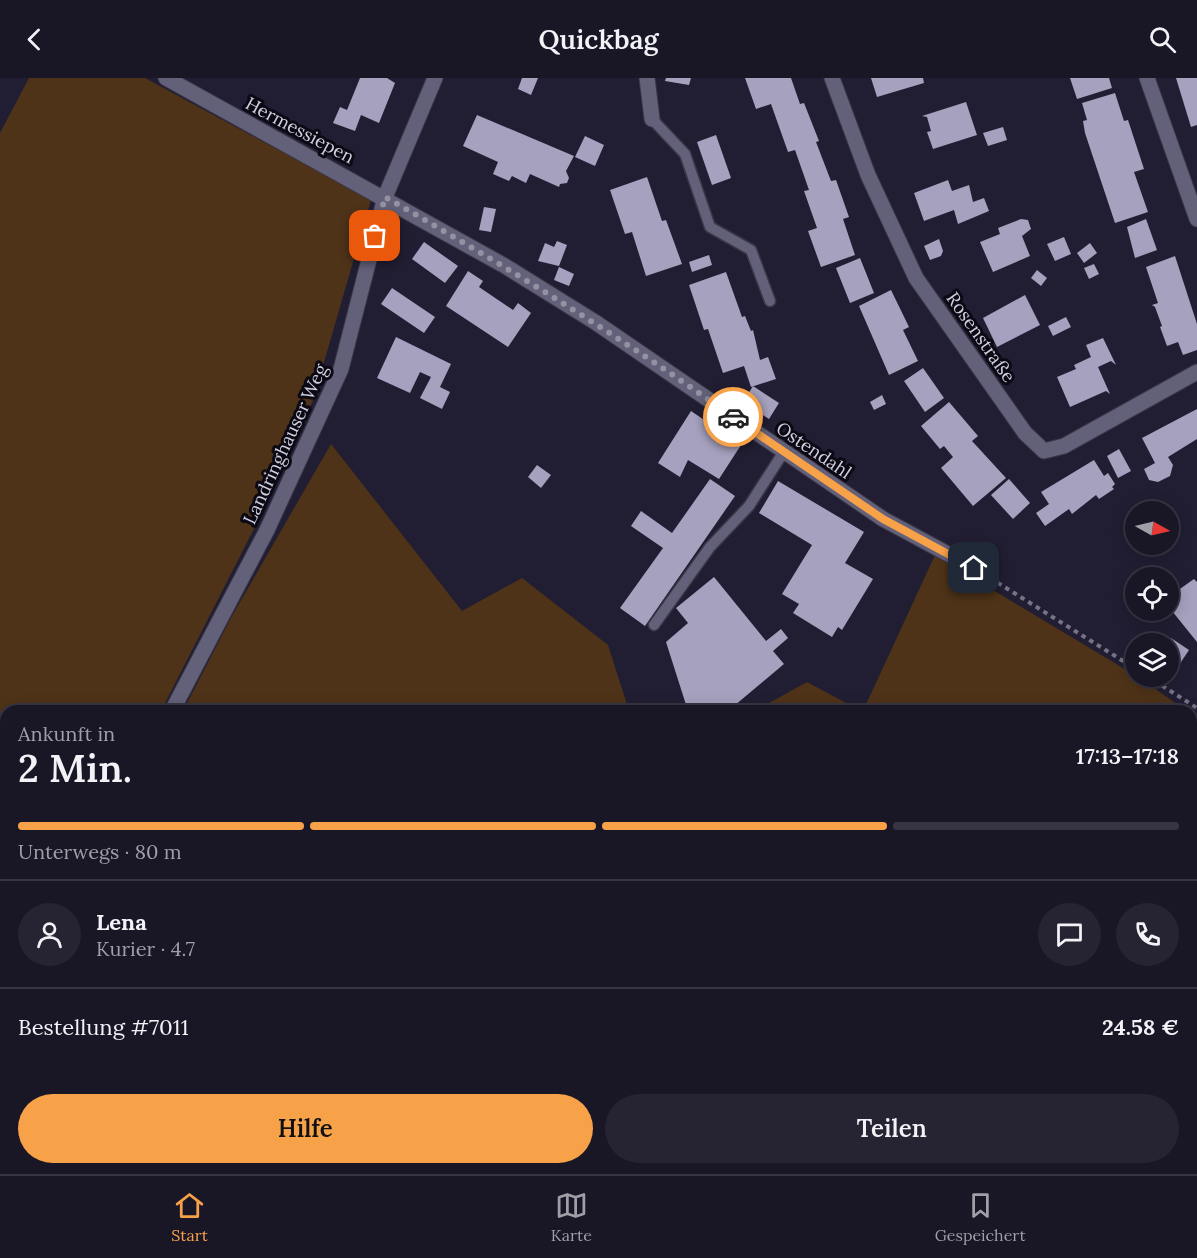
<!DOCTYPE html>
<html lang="de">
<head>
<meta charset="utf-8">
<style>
	body { margin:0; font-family:Lora,serif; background:#262332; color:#f1f3f6; height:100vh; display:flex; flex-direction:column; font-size:22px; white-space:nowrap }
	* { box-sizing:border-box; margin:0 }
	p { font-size:20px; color:#9f9fa7 }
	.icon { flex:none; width:33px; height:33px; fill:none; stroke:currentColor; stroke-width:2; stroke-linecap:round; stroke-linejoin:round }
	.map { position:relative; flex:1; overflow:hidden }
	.details { position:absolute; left:0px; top:627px; width:1197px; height:470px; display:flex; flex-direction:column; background:#191626; border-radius:18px 18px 0 0; box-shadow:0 3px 15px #0003,0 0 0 2px #373543 }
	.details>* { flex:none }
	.needle { width:39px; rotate:98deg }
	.controls { position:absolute; left:1125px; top:423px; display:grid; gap:12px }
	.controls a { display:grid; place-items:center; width:54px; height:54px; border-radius:50%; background:#191626; box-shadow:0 3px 15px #0003,0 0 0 2px #373543; font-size:30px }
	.pin { position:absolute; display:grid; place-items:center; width:51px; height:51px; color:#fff; margin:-26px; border-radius:12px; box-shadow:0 3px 9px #0006 }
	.courier { position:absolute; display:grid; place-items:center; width:60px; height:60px; margin:-30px; border:4px solid #f7a149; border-radius:50%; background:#fff; color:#222; box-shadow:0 2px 8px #0007 }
	.headline em { font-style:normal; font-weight:600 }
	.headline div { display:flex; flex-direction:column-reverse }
	.headline { display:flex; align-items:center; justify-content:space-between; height:102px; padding:0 18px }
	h1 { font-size:39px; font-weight:600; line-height:45px }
	.bar { display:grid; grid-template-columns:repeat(4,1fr); gap:9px 6px; align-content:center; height:72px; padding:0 18px }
	.bar i { height:8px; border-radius:4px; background:#373543 }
	.bar .selected { background:#f7a149 }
	.bar p { grid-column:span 4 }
	.line { display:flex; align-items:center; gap:15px; padding:0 18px; border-top:2px solid #373543 }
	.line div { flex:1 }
	.round { display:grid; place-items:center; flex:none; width:63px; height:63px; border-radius:32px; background:#262332 }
	.cta { display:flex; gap:12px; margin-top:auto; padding:12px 18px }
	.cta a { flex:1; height:69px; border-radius:36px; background:#f7a149; color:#111; font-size:24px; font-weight:600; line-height:69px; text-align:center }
	.cta a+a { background:#262332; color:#f1f3f6 }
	header { display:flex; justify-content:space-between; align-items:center; height:78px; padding:0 18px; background:#191626; font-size:27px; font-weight:600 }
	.menu { display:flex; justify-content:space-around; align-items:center; height:84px; border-top:2px solid #373543; background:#191626; font-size:16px; color:#9f9fa7 }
	.menu a { display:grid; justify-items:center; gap:3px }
	.menu .selected { color:#f7a149 }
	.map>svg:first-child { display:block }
</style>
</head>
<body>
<header><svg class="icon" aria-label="back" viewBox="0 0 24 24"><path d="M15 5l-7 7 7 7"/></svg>Quickbag<svg class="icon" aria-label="search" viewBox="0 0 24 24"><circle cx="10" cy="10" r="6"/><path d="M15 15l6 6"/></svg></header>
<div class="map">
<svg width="1197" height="1096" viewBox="0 0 1197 1096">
	<rect width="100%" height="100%" fill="#211e33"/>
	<g fill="#4e3318">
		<polygon points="29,0 145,0 371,122 313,322 260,439 161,633 6,633 6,936 0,948 0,55"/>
		<polygon points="331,366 462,533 522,500 608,567 629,633 183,633 232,538"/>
		<polygon points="935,477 1138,599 1187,633 863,633"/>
		<polygon points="807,604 861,633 755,633"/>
		<polygon points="1191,636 1197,640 1197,1096 0,1096 0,996 6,984 6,1090 1191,1090"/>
	</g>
	<g fill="#a5a1be">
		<polygon points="360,0 387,0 395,5 379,45 361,37 355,53 333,45 340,29 347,32"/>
		<polygon points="522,0 538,0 531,17 518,11"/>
		<polygon points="666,0 691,0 689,7 665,3"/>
		<polygon points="745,0 791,0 800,26 804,25 819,63 816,64 831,103 836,102 849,139 843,141 855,177 821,189 808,153 817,150 804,113 809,112 795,72 788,74 771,26 756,31"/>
		<polygon points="871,0 923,0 924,5 877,19"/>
		<polygon points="1070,0 1109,0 1112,10 1077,21"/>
		<polygon points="1176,0 1197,0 1197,47 1191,49"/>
		<polygon points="1115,15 1124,43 1128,42 1144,91 1134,94 1148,134 1115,145 1085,55 1083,43 1087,42 1082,25"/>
		<polygon points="966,24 977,57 933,71 927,54 931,53 927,39 922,38"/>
		<polygon points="477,37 574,78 566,93 569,100 567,105 560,106 559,109 530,96 526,105 512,98 509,103 493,96 498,84 463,68"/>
		<polygon points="1003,49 1007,62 988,68 983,55"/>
		<polygon points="716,57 731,100 712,107 697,64"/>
		<polygon points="585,58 604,67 595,88 575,79"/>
		<polygon points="647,99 662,143 666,142 682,186 646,198 632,154 625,156 610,112"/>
		<polygon points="948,102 952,113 969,107 973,124 984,120 989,133 958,146 954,132 924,143 914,115"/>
		<polygon points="484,129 496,131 491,154 479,152"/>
		<polygon points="1021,141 1028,142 1031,151 1022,158 1030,178 993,194 980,164 1000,156 998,150"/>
		<polygon points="1146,141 1157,172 1135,180 1127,149"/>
		<polygon points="1064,159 1071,176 1055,183 1047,166"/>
		<polygon points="939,161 943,173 941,178 930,182 924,168"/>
		<polygon points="557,163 567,167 559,188 538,183 545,165 554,169"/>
		<polygon points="424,164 458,188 445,205 412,181"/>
		<polygon points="1090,165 1097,175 1084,185 1077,175"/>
		<polygon points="709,177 712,187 692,194 689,184"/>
		<polygon points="1175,178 1197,246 1197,272 1183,277 1178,264 1167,268 1160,249 1162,248 1155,229 1152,227 1158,225 1146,189"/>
		<polygon points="860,180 874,215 850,225 836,190"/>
		<polygon points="1094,186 1099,196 1089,201 1084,190"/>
		<polygon points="559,189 574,196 569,208 554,202"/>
		<polygon points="1037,192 1047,200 1041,208 1031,200"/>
		<polygon points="468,193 483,203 479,209 513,232 518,225 531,235 508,269 446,228"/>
		<polygon points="726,194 742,239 745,238 751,253 753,252 760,282 768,279 776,301 751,309 744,288 723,295 708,251 704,252 689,207"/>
		<polygon points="392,210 435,239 424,255 381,226"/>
		<polygon points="891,212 909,249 903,252 918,283 889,297 859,228"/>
		<polygon points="1025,217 1040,247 997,269 983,240"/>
		<polygon points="1066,239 1071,249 1053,258 1048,248"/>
		<polygon points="396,259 451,286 440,309 450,314 442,331 420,320 431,299 420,294 410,315 377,300"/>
		<polygon points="1103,260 1116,287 1111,283 1098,289 1110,316 1106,313 1070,329 1057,299 1076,291 1074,287 1091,279 1086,267"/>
		<polygon points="923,290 944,320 925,334 904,303"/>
		<polygon points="753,308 779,325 769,341 743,324"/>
		<polygon points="882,317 886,326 874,332 870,324"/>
		<polygon points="949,324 978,358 972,363 1006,400 973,428 941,390 953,379 944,368 940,371 921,348"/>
		<polygon points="1197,331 1197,361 1168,379 1173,387 1170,398 1158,404 1149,402 1144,391 1155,385 1142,360"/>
		<polygon points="691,333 741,367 719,401 688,382 680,399 658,385"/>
		<polygon points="1119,371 1131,393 1118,400 1107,378"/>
		<polygon points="1094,382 1104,398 1108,395 1115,406 1112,409 1114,411 1099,421 1096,417 1072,436 1069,431 1045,448 1036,435 1049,426 1041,414"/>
		<polygon points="537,387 551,397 541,410 528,399"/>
		<polygon points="710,401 735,418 645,548 620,530 663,470 631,448 641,433 672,455"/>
		<polygon points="1009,401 1030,425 1013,441 991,417"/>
		<polygon points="778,403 864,454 845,485 873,501 842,552 838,549 832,559 793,535 799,526 782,516 812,467 759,435"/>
		<polygon points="1142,466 1155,466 1158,472 1147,478"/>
		<polygon points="714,499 766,563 781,551 788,560 773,573 784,586 728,633 688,633 666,564 688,545 676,530"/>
		<polygon points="1194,501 1197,504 1197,564 1168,528 1168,512 1175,511 1177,513"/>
		<polygon points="1171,560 1189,572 1177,590 1168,584 1167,566"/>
	</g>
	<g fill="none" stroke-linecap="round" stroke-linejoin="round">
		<g stroke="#3b3749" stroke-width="13">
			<g id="lane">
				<polyline points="652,41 685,76 710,149 751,172 770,223"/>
				<polyline points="654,547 710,469 749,428 783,375"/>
			</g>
		</g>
		<g stroke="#3b3749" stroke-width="17">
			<g id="street">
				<polyline points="166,0 505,188 595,244 883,441 974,490"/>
				<polyline points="647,0 652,41"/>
				<polyline points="832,0 868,97 916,200 1025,355 1044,373 1064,368 1197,294"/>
				<polyline points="1147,0 1197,141"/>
				<polyline points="172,633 267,452 341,291 385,119 435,0"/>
				<polyline points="0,971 6,959"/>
			</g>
		</g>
		<g stroke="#757385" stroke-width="4" stroke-dasharray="4.5 4.5" stroke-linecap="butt">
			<polyline points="990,500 1136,591"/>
			<polyline points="1147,598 1197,630"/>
			<polyline points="403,1090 405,1096"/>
			<polyline points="80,1096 83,1090"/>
		</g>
		<use href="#lane" stroke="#636079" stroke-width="10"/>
		<use href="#street" stroke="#636079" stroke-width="15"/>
	</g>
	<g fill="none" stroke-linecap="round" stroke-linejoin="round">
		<path stroke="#9391a2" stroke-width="6" stroke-dasharray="0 10.8" d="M 375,158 L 385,119 C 504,187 621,259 733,339"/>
		<polyline stroke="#f7a149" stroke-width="8" points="733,339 883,441 974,490"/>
	</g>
	<g text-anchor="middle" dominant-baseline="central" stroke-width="6" stroke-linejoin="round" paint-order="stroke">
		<g font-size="18" fill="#d1cfde" stroke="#0b0913">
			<text transform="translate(300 52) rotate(28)">Hermessiepen</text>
			<text transform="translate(981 259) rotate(55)">Rosenstraße</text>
			<text transform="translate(285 366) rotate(-65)">Landringhauser Weg</text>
			<text transform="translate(814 372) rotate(34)">Ostendahl</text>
		</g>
	</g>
</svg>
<div class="controls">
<a><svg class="needle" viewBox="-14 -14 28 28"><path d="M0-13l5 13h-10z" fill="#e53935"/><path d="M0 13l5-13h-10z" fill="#9f9fa7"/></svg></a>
<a><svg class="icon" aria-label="locate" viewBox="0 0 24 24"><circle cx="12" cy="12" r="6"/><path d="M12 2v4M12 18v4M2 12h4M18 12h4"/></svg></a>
<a><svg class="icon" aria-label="layers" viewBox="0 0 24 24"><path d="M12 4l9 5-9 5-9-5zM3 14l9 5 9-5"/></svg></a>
</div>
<div class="pin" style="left:375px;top:158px;background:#ea580c"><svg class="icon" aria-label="bag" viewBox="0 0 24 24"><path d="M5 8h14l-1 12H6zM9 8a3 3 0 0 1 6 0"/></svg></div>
<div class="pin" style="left:974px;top:490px;background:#1f2937"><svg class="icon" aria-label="home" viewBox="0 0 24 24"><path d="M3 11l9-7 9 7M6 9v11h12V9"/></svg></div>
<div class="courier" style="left:733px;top:339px"><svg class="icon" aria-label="car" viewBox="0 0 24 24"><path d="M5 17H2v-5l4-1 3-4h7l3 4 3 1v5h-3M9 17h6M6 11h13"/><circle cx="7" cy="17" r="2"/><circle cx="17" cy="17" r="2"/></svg></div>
<section class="details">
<div class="headline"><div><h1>2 Min.</h1><p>Ankunft in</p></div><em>17:13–17:18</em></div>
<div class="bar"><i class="selected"></i><i class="selected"></i><i class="selected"></i><i></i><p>Unterwegs · 80 m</p></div>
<div class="line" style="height:108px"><a class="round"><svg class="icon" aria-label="person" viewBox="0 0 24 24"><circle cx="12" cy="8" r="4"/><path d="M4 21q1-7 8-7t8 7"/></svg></a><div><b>Lena</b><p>Kurier · 4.7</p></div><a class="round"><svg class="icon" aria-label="chat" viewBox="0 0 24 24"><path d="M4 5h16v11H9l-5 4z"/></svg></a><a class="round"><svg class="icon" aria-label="phone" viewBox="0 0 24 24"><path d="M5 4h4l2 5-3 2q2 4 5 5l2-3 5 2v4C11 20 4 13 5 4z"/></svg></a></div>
<div class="line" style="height:78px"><div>Bestellung #7011</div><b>24.58 €</b></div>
<div class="cta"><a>Hilfe</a><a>Teilen</a></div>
</section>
</div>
<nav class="menu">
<a class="selected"><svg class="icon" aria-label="home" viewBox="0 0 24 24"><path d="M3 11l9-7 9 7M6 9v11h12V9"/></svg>Start</a>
<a><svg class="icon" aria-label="map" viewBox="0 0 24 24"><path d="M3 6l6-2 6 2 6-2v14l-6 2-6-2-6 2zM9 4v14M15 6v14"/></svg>Karte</a>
<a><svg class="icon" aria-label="saved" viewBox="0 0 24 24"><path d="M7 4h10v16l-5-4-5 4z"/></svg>Gespeichert</a>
</nav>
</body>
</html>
